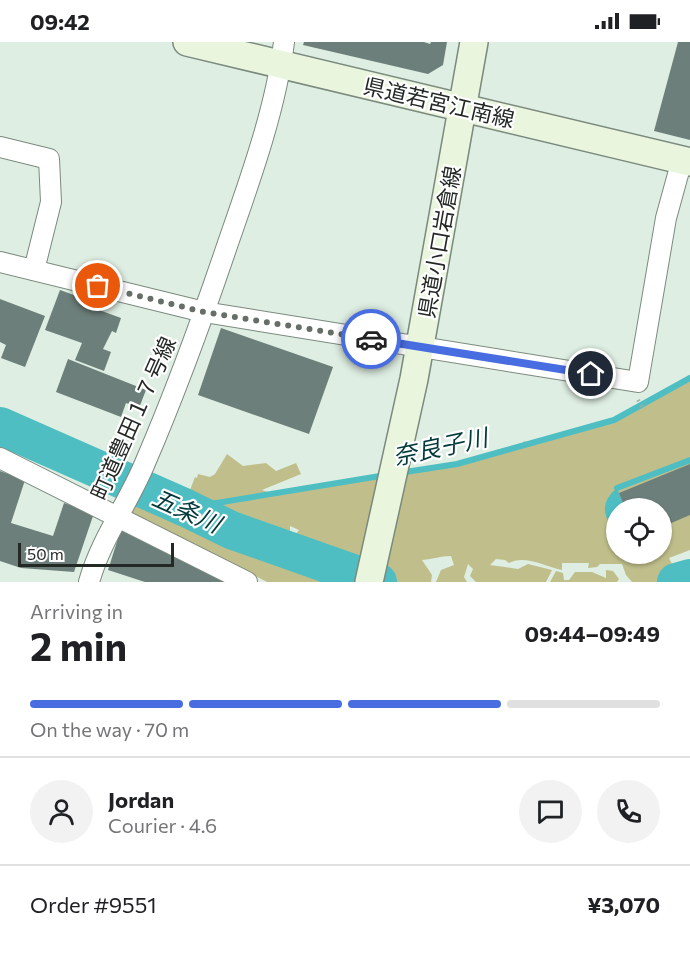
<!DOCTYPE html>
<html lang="en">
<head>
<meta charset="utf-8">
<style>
	body { margin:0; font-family:Commissioner,"Noto Sans JP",sans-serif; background:#f2f2f2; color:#202124; height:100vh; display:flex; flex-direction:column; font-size:22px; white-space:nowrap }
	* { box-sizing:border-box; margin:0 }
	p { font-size:20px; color:#757577 }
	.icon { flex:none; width:33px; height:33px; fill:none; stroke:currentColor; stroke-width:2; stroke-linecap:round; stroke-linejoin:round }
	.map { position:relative; height:540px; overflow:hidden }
	.panel { display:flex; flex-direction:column; background:#fff; flex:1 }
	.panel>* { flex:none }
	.fabs { position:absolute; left:606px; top:456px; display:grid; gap:12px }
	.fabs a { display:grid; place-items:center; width:66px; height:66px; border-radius:50%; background:#fff; box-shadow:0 2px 4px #0004; font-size:30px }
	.scale { position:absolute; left:18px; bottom:15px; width:156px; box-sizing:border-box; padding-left:6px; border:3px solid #242925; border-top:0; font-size:16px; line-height:21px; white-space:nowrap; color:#242925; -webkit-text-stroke:4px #fff; paint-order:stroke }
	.pin { position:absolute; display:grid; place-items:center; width:51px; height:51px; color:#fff; margin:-26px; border:3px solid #fff; border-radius:50%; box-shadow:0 2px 6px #0007 }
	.courier { position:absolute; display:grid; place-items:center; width:60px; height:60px; margin:-30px; border:4px solid #486de0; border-radius:50%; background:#fff; color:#222; box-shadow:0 2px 8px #0007 }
	.overview em { font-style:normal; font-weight:700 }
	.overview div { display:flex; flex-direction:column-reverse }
	.overview { display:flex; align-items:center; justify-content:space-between; height:102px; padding:0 30px }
	h1 { font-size:39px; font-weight:700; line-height:45px }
	.bar { display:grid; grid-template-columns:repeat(4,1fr); gap:9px 6px; align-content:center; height:72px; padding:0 30px }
	.bar i { height:8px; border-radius:4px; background:#e0e0e0 }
	.bar .current { background:#486de0 }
	.bar p { grid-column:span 4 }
	.line { display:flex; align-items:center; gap:15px; padding:0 30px; border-top:2px solid #e0e0e0 }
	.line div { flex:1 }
	.round { display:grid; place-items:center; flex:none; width:63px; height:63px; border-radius:32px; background:#f2f2f2 }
	.status { display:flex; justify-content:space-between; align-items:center; height:42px; padding:0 30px; background:#fff; direction:ltr }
	.status svg { height:16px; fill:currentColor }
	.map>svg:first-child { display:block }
</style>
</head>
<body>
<div class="status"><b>09:42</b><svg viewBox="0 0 49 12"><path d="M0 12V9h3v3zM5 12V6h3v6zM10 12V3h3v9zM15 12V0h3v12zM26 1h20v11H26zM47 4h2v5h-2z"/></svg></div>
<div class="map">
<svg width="690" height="540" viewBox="0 0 690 540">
	<rect width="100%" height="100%" fill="#deeee2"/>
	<g fill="#c0bf8c" fill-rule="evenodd">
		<path d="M 690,338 L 690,508 L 669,516 L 676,530 L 659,540 L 632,540 L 626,533 L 622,522 L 600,522 L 597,525 L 588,526 L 589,521 L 562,521 L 562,528 C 547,525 524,512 509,521 L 505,518 L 496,517 L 490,523 L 518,527 L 528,522 L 552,528 L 546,540 L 476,540 L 470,534 L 473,527 L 468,522 L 464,535 L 467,540 L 436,540 L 441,528 L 454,523 L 451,514 C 440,514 434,517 422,518 L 432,533 L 431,540 L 394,540 L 359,529 L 329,527 L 302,509 L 293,496 L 299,488 L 290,484 L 290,494 L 271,495 L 255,488 L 234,482 L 231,475 L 213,476 L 197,460 L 187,456 L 195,435 L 197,436 L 198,432 L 210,435 L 215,432 L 227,412 L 243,424 L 266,421 L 276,429 L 296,421 L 301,432 L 262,448 L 273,452 L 300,447 L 306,443 L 328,443 L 457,422 L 495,411 L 496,408 L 512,404 L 514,406 L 522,404 L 524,399 L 530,402 L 614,378 ZM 616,466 L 662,466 L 662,512 L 616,512 Z"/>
		<polygon points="146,451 161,461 183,461 205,481 227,482 252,491 273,510 325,530 333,540 267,540 131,470 133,460"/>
		<polygon points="606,528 613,529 619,537 617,540 550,540 556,529 563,531 564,538 569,538 575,530 592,530 606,536"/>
	</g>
	<path fill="#4ebec2" d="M 617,446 L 625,466 L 616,466 L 616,488 C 601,474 601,459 617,446 Z"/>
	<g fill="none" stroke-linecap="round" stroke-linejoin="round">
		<g stroke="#4ebec2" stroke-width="6">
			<polyline points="399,431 457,422 614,378 690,336"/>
			<polyline points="617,446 690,418"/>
			<polyline points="186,466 386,433"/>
		</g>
		<g stroke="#4ebec2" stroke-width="38">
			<polyline points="0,384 186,466 231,488 378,540"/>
			<polyline points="676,540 690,536"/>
		</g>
	</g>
	<g fill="#6d7f7a">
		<polygon points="304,0 424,0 430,2 431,0 447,0 443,23 428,32 303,3"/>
		<polygon points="678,0 690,0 690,98 654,89"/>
		<polygon points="60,248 82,256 80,261 121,276 116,291 112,289 103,307 111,310 104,329 75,318 82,301 45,288"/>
		<polygon points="0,257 45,274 25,325 1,316 6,303 0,300"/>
		<polygon points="221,286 333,325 309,392 198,353"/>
		<polygon points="68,317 146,348 139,366 126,361 121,375 56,350"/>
		<polygon points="690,422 690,473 662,485 662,466 625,466 619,451"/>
		<polygon points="0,429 25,438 11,481 53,494 64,461 94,471 74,530 21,526 0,519"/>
		<polygon points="121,487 234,540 145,540 108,528"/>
	</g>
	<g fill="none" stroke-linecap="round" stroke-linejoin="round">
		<g stroke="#7b897e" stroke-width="22">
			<g id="minor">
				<polyline points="0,105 49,117 51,160 34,228"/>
				<polyline points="0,220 204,270 638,340 666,176 682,118"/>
				<polyline points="0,416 247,540"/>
				<path d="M 89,540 C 101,497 128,462 145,421 C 176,349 203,275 228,201 C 250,138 276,66 284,0"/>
			</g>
		</g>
		<g stroke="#7b897e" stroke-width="30">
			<g id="secondary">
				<polyline points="187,0 690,120"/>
				<polyline points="369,540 414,337 474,0"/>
			</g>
		</g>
		<polyline stroke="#a0ada3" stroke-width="4" stroke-dasharray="1.5 4.5" stroke-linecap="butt" points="638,358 644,368"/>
		<use href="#minor" stroke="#fff" stroke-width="20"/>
		<use href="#secondary" stroke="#e9f5dd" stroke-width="27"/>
	</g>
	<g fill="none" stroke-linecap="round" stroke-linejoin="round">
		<polyline stroke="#656e67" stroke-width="6" stroke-dasharray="0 10.8" points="98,244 204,270 371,297"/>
		<polyline stroke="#486de0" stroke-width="8" points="371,297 591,332"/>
	</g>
	<g text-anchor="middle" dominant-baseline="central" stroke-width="4.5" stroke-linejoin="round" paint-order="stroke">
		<g font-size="22" fill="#242925" stroke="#fff">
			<text transform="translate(439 60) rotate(13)">県道若宮江南線</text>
			<text transform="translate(439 200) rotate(-80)">県道小口岩倉線</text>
			<text transform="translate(133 376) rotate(-66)">町道豊田１７号線</text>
		</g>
		<g font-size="24" font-style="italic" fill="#02393b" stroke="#fff">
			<text transform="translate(440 404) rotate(-12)">奈良子川</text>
			<text transform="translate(187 468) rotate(24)">五条川</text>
		</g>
	</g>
</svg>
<div class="fabs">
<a><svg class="icon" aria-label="locate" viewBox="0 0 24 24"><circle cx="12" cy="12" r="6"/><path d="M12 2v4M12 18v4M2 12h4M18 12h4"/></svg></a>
</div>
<div class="scale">50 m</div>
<div class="pin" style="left:98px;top:244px;background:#ea580c"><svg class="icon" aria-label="bag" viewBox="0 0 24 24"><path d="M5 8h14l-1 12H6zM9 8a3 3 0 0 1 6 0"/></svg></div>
<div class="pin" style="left:591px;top:332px;background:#1f2937"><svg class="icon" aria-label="home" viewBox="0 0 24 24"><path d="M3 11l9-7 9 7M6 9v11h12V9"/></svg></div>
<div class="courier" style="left:371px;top:297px"><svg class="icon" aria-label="car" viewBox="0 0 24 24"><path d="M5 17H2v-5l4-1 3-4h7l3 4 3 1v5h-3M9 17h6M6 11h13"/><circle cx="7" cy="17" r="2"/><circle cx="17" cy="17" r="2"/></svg></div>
</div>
<section class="panel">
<div class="overview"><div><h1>2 min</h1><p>Arriving in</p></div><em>09:44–09:49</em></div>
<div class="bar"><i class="current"></i><i class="current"></i><i class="current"></i><i></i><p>On the way · 70 m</p></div>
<div class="line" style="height:108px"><a class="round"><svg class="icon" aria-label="person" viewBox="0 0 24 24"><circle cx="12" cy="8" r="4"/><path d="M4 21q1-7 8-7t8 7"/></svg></a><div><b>Jordan</b><p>Courier · 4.6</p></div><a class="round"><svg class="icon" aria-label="chat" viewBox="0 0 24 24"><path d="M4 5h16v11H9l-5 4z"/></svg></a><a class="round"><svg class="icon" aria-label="phone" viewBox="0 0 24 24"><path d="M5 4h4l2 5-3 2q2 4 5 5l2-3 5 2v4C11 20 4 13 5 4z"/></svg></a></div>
<div class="line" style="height:78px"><div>Order #9551</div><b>¥3,070</b></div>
</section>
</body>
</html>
